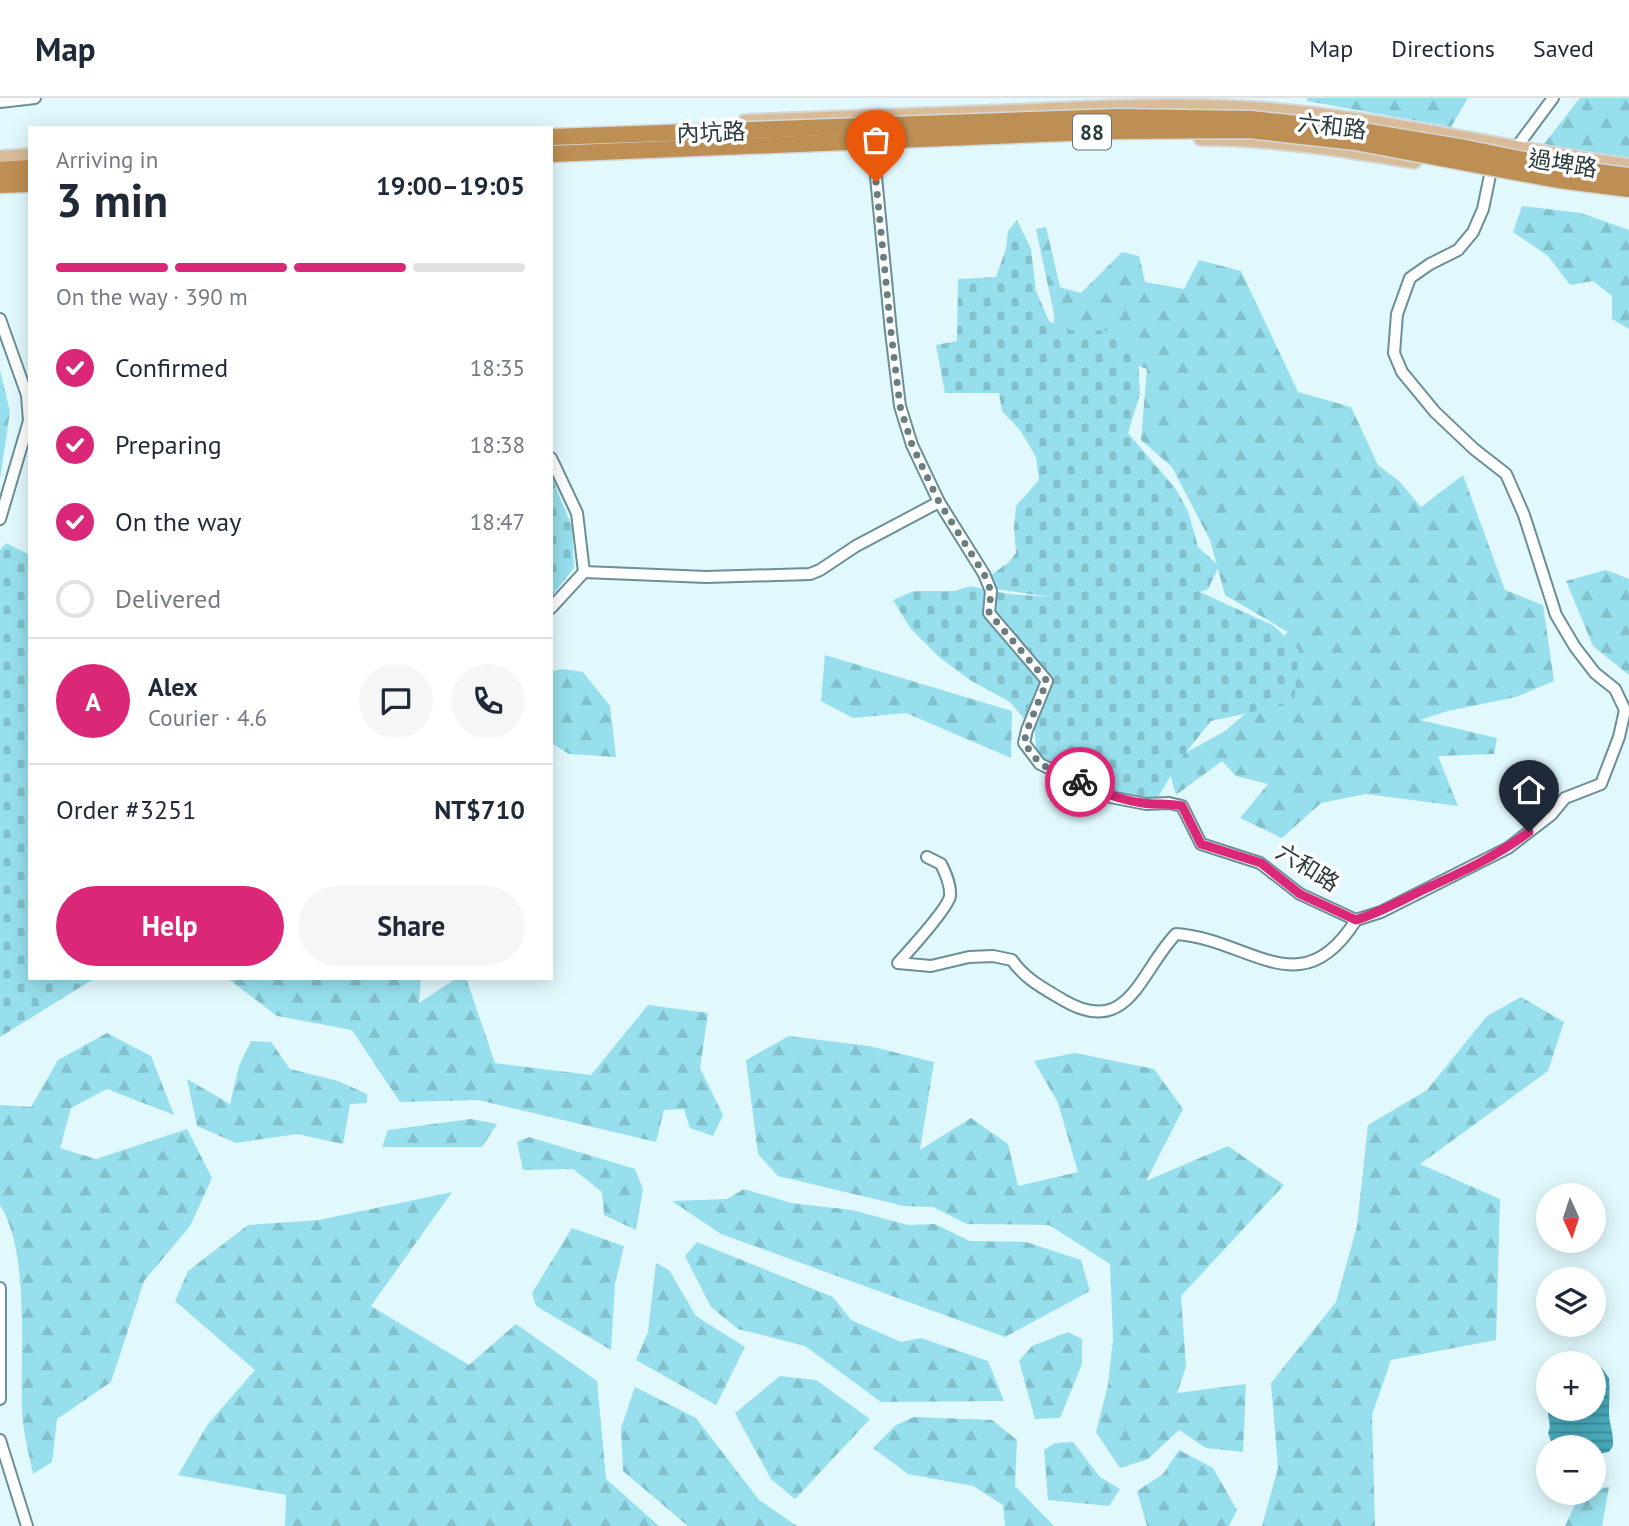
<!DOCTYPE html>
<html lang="en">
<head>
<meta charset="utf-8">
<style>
	body { margin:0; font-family:"PT Sans","Noto Sans TC",sans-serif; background:#f6f6f7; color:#1f2937; height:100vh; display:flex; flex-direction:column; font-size:26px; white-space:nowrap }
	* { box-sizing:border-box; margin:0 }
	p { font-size:23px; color:#747a83 }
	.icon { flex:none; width:38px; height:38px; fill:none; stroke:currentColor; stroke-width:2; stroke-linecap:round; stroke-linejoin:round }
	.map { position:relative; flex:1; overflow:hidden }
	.panel { position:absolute; left:28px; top:28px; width:525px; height:854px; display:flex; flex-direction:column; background:#fff; border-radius:0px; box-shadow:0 4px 18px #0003 }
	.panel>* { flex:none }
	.needle { width:46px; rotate:177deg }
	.buttons { position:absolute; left:1536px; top:1085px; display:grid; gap:14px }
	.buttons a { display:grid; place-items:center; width:70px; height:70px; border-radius:50%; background:#fff; box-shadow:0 4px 18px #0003; font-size:35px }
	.pin { position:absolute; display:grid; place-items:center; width:60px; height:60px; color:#fff; margin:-72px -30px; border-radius:50% 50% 50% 0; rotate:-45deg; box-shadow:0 0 7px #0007 }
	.pin .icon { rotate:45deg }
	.courier { position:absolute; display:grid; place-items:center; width:70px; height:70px; margin:-35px; border:5px solid #db2777; border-radius:50%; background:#fff; color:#222; box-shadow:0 2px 9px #0007 }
	.summary em { font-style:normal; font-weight:600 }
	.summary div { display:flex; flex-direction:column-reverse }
	.summary { display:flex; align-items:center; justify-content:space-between; height:119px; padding:0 28px }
	h1 { font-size:46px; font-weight:600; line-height:52px }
	.bar { display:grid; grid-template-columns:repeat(4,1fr); gap:10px 7px; align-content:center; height:84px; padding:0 28px }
	.bar i { height:9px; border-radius:5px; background:#e0e1e3 }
	.bar .active { background:#db2777 }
	.bar p { grid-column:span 4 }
	.line { display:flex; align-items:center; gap:18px; padding:0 28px; border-top:2px solid #e0e1e3 }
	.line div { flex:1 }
	.round { display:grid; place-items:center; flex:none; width:74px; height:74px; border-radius:37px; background:#f6f6f7 }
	ol { padding:0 28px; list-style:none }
	li { display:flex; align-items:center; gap:21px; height:77px }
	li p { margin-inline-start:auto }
	li .icon { padding:7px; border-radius:50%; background:#db2777; color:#fff; stroke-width:4 }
	li:last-child { color:#747a83 }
	li i { width:38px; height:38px; border:4px solid #e0e1e3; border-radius:50% }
	.button { display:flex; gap:14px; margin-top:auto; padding:14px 28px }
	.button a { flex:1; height:80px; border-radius:42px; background:#db2777; color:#fff; font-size:28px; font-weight:600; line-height:80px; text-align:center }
	.button a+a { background:#f6f6f7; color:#1f2937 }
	header { display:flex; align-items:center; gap:42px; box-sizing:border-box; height:98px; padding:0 35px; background:#fff; border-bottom:2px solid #e0e1e3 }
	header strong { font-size:33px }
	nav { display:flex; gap:38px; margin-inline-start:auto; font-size:24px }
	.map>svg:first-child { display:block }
</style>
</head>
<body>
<header>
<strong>Map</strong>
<nav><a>Map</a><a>Directions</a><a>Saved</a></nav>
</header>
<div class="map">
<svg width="1629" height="1428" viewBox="0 0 1629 1428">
	<defs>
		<pattern id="forest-firs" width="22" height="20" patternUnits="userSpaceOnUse" patternTransform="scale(1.75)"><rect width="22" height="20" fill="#97dfed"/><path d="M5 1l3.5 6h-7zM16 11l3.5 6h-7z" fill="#82c0cc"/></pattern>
		<pattern id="cemetery-stones" width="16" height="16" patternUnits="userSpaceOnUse" patternTransform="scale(1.75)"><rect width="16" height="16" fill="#97dfed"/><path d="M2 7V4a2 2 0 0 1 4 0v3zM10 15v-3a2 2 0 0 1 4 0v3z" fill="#82c0cc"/></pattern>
		<pattern id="water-rules" width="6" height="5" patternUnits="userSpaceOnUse" patternTransform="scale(1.75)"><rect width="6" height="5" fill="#48a9b9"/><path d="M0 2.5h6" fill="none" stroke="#3c8b98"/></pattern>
	</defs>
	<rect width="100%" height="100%" fill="#e1f9fd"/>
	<g fill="url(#forest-firs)">
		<polygon points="1307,0 1468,0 1451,29 1307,3"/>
		<polygon points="1580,0 1629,0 1629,62 1598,59 1544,46"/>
		<polygon points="1522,108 1581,115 1629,132 1629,231 1612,221 1612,198 1593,183 1570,187 1548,158 1513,134"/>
		<polygon points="1046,129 1060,189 1081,195 1122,154 1139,158 1145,184 1184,191 1199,162 1241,173 1298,294 1351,309 1378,367 1400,384 1421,409 1463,377 1505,492 1543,507 1554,583 1516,599 1448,613 1420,622 1497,640 1494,656 1438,658 1458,708 1366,696 1321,705 1282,740 1240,720 1268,686 1236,678 1222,663 1176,697 1167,665 1225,633 1265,599 1235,584 1288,534 1225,497 1210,442 1172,369 1141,342 1147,271 1097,254 1054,273 1054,216 1036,131"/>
		<polygon points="0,272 10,314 0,381"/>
		<polygon points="1606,472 1629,481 1629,577 1593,548 1566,483"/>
		<polygon points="825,557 1012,613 1011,660 906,615 853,620 821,603"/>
		<polygon points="564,571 583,574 610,608 616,659 569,656 551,645 551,573"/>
		<polygon points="227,880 421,880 419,905 457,880 466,880 495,965 591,977 648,907 708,915 700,970 723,1017 713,1038 690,1030 684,1011 664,1012 656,1044 478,1002 400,1004 352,932 277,918"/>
		<polygon points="1521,899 1564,924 1548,973 1420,1066 1500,1101 1496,1242 1391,1262 1372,1317 1375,1428 1262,1428 1278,1370 1271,1285 1336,1204 1357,1128 1368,1027 1427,992 1487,918"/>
		<path d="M 107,935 L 151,958 L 174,1017 L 107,991 L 71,1010 L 60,1050 L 96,1061 L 187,1031 L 212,1080 L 190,1128 L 144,1183 L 111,1284 L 57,1321 L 52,1364 L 33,1376 C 29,1355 23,1334 22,1313 C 20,1257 30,1153 0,1107 L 0,1007 L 31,1009 L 58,962 Z"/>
		<polygon points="789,938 869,948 934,964 920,1052 971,1020 1008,1046 1018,1088 1078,1074 1058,1005 1034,963 1075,955 1154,971 1183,1011 1146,1083 1228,1048 1284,1087 1181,1198 1186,1269 1177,1295 1246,1286 1243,1354 1206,1350 1179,1332 1148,1361 1120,1370 1096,1334 1108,1287 1113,1241 1110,1166 1049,1127 967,1126 933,1109 904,1108 778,1078 758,1056 746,962"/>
		<polygon points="251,943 271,944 290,971 338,983 367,996 367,1005 350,1006 343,1046 297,1036 236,1045 197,1028 187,981 230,1006 239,968"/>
		<polygon points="471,1021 497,1026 482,1049 382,1049 388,1032"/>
		<polygon points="529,1039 635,1071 643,1091 636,1132 604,1117 602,1094 573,1071 523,1072 517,1044"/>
		<polygon points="744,1091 791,1105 852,1112 908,1127 935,1126 970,1143 1026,1144 1081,1162 1090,1193 1005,1239 721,1136 672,1103 727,1101"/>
		<polygon points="452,1094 371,1208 469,1267 516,1226 597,1283 606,1381 659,1428 285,1428 286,1397 178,1377 208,1326 255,1272 175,1203 188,1173 248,1127 319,1122"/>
		<polygon points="572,1130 624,1148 615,1186 611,1252 536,1208 532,1195"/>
		<polygon points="697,1144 833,1199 851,1222 901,1244 921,1240 988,1263 1004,1303 881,1304 805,1248 738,1231 711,1209 685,1158"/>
		<polygon points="656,1165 669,1172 696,1218 745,1249 716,1307 636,1262 648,1234"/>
		<polygon points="1068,1234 1082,1241 1082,1266 1060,1320 1035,1321 1019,1263 1032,1248"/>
		<polygon points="780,1278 816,1282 870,1321 795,1401 771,1381 735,1315"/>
		<polygon points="635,1289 696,1320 759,1402 797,1428 688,1428 623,1373 621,1330"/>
		<polygon points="914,1319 992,1322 1017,1342 1015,1388 1054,1428 1005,1428 1003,1407 973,1388 908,1376 873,1350 896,1327"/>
		<polygon points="1073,1344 1100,1379 1120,1391 1109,1408 1048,1402 1044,1352 1055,1345"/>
		<polygon points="1179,1352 1213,1370 1237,1412 1229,1428 1147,1428 1137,1393 1163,1376"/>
		<polygon points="1609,1389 1602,1428 1565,1428 1581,1395 1594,1395 1594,1392"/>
	</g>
	<g fill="url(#cemetery-stones)">
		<polygon points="1017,122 1031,151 1036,193 1049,223 1064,232 1117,233 1138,260 1140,296 1128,335 1175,390 1188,413 1198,449 1219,468 1208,491 1200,494 1274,528 1299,552 1294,605 1211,623 1180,662 1158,699 1133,704 1046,664 1036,652 1035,634 1010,604 970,582 939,559 911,531 893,502 914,493 955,493 970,488 1008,496 1051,499 996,491 991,477 1009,464 1016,455 1014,430 1016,408 1039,382 1036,359 1020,332 1002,313 999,295 945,295 936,247 957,243 958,181 996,179 1006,151 1008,133"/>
		<polygon points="551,371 557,393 572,428 574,470 551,499"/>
		<polygon points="6,445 30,457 30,880 95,880 0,939 0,452"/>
	</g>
	<path fill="url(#water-rules)" d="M 1601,1269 L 1609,1280 C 1610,1292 1609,1302 1609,1314 C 1609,1325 1614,1336 1613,1348 L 1609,1354 L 1594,1357 L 1594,1349 L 1553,1349 L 1548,1335 C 1553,1326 1545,1316 1549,1306 L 1549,1311 L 1594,1311 L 1594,1271 Z"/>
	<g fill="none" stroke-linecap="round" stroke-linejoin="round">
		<g stroke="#6a8f97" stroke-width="14">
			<g id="minor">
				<polyline points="0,4 35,0"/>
				<polyline points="872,37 891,234 900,308 912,347 939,404 984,476 991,493 989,515 1047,583 1027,632 1024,645 1040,666 1110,699 1146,706 1169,705 1182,708 1201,746 1260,765 1300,796 1356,822 1381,814 1508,750 1551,717 1565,700 1601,686 1619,639 1625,612 1615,591 1595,575 1575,549 1556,517 1524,417 1506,376 1474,351 1435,314 1402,274 1394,255 1397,216 1410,180 1430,166 1458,152 1473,134 1483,111 1490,77 1499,68"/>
				<polyline points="1513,54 1553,0"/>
				<polyline points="0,221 27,297 29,323 0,421"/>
				<polyline points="551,360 577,415 584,474"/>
				<polyline points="584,474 706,479 810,476 820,472 856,448 939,404"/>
				<polyline points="551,510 584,474"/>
				<path d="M 927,759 L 941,766 C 946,776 951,787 950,798 C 948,810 908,854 898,865 L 931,868 L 969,859 L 993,858 L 1012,862 C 1025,881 1043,890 1063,902 C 1129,941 1140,873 1176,836 C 1250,841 1301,910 1356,822"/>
				<polyline points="0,1190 0,1301"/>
				<polyline points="0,1342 27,1428"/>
			</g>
		</g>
		<g stroke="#d4d8d8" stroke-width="18">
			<g id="major">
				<path d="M 745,24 C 833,21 921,17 1009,14 C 1090,10 1172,6 1253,11 C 1380,19 1503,52 1629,68"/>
				<path d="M 1201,40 C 1272,40 1343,51 1414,63"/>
				<polyline points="0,60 30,58"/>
			</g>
		</g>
		<g stroke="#d4d8d8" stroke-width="19">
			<g id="highway">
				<polyline points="0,72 30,70"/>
				<polyline points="0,87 30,86"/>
			</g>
		</g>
		<use href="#minor" stroke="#fff" stroke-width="10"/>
		<use href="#major" stroke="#d8bc99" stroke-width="14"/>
		<use href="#highway" stroke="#be8f55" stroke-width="16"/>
		<g stroke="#d4d8d8" stroke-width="19" stroke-linecap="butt">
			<g id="highway-bridge">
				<polyline points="551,39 1117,19 1251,21 1356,32 1465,50 1559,69 1629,78"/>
				<polyline points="551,56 1117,33 1249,32 1355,44 1558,82 1629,91"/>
			</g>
		</g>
		<use href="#highway-bridge" stroke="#be8f55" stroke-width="16"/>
	</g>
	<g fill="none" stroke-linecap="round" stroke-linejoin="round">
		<polyline stroke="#6a7d80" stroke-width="7" stroke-dasharray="0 12.6" points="876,84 891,234 900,308 912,347 939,404 984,476 991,493 989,515 1047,583 1027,632 1024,645 1040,666 1080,684"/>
		<path stroke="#db2777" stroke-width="9" d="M 1080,684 C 1101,694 1120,702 1143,705 C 1156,707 1168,705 1182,708 L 1201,746 L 1261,765 L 1300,796 L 1356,822 C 1381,814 1402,802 1425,791 C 1462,774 1497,758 1529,734"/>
	</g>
	<g text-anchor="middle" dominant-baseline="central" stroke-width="7" stroke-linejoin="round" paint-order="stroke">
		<rect fill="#fff" stroke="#6a7577" stroke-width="2" x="1073" y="16.5" width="38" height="35" rx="5"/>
		<g font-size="21" font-weight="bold" fill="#2a3a3d">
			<text x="1092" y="34">88</text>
		</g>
		<g font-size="23" fill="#2a3a3d" stroke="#fff">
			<text transform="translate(1332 28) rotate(7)">六和路</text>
			<text transform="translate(711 34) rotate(-2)">內坑路</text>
			<text transform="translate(1563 65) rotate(9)">過埤路</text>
			<text transform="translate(1308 769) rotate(32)">六和路</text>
		</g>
	</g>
</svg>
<div class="buttons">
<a><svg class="needle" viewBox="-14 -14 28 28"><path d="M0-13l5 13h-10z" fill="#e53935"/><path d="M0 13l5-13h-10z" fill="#747a83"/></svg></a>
<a><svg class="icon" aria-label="layers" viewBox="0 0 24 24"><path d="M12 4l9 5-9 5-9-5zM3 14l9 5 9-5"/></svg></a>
<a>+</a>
<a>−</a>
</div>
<div class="pin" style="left:876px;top:84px;background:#ea580c"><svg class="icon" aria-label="bag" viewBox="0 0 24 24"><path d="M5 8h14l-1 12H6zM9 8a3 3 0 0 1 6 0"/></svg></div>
<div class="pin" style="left:1529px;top:734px;background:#1f2937"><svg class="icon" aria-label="home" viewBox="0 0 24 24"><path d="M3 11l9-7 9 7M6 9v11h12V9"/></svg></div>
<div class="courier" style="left:1080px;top:684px"><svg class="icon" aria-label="bike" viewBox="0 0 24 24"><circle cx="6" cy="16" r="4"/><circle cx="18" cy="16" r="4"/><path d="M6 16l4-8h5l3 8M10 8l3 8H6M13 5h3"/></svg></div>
<section class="panel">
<div class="summary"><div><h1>3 min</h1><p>Arriving in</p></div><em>19:00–19:05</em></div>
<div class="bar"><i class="active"></i><i class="active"></i><i class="active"></i><i></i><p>On the way · 390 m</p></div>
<ol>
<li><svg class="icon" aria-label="check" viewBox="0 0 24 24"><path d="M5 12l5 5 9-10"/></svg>Confirmed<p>18:35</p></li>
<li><svg class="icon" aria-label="check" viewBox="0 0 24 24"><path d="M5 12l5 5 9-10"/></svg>Preparing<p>18:38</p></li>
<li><svg class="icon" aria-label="check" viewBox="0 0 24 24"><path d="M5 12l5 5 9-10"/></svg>On the way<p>18:47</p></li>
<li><i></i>Delivered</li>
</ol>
<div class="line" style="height:126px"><b class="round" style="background:#db2777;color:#fff">A</b><div><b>Alex</b><p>Courier · 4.6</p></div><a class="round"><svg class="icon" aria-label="chat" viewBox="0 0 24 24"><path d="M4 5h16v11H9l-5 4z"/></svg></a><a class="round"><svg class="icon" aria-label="phone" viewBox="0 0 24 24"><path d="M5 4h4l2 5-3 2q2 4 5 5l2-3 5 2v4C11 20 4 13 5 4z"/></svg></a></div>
<div class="line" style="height:91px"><div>Order #3251</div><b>NT$710</b></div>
<div class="button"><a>Help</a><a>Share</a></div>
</section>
</div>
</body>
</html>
